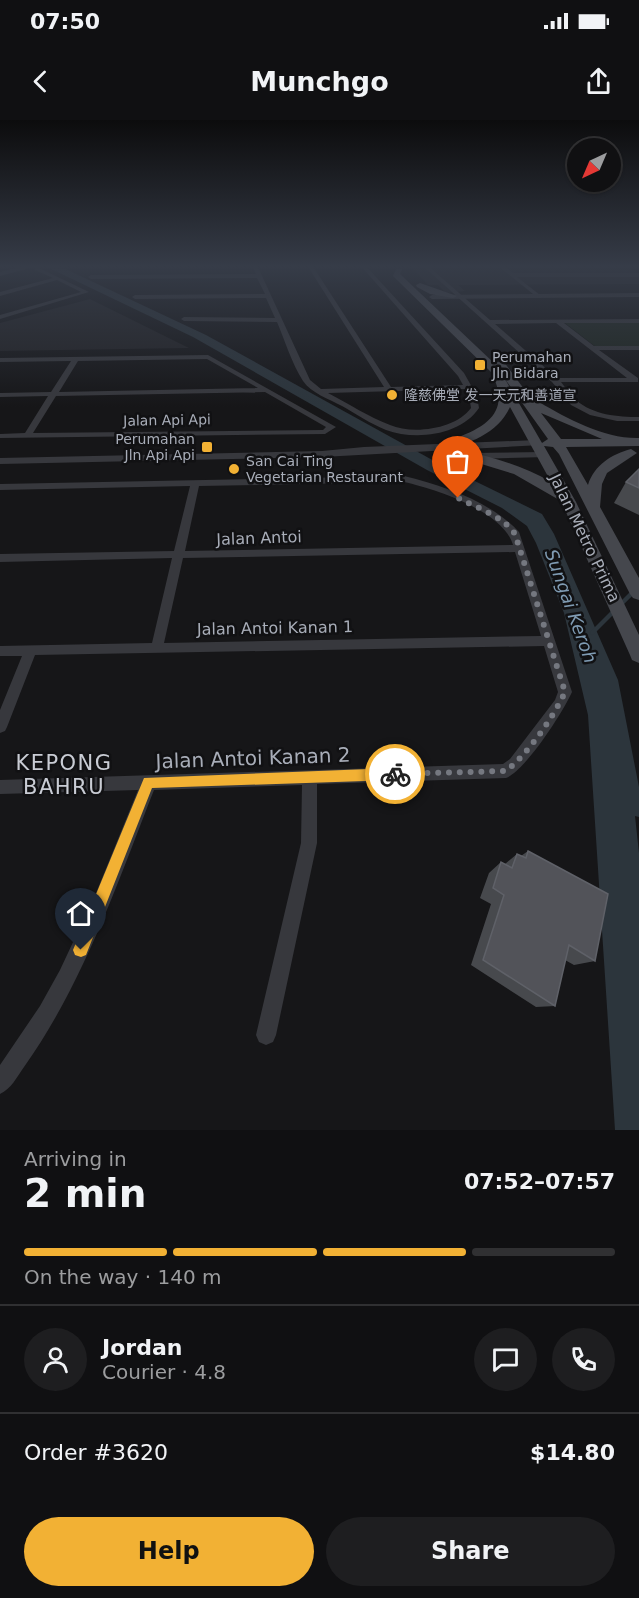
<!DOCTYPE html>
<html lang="en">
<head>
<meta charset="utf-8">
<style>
	body { margin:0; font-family:"DejaVu Sans","Noto Sans SC",sans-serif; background:#1e1e20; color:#f1f3f6; height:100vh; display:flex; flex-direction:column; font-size:22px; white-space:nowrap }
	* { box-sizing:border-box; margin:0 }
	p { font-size:20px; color:#9c9d9f }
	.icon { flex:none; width:33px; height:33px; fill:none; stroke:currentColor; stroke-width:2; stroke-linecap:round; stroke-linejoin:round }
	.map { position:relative; height:1010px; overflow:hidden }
	.side { display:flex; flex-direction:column; background:#101012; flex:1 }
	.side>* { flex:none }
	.needle { width:39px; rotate:224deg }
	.controls { position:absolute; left:567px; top:18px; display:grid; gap:12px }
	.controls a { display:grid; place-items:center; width:54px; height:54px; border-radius:50%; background:#101012; box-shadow:0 2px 4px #0004,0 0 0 2px #303032; font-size:30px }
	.pin { position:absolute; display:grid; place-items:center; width:51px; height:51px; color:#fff; margin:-62px -26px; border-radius:50% 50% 50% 0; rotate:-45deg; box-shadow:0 0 6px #0007 }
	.pin .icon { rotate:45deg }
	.courier { position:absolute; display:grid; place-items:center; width:60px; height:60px; margin:-30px; border:4px solid #f2b134; border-radius:50%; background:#fff; color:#222; box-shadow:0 2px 8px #0007 }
	.head em { font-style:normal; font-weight:800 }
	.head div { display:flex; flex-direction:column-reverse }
	.head { display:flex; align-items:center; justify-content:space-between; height:102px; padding:0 24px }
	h1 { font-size:39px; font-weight:800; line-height:45px }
	.bar { display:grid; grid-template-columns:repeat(4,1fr); gap:9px 6px; align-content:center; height:72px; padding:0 24px }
	.bar i { height:8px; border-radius:4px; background:#303032 }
	.bar .current { background:#f2b134 }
	.bar p { grid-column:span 4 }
	.line { display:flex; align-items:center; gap:15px; padding:0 24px; border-top:2px solid #303032 }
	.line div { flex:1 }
	.round { display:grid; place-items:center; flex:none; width:63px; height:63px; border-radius:32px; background:#1e1e20 }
	.primary-button { display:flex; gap:12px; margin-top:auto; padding:12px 24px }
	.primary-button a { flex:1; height:69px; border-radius:36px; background:#f2b134; color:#111; font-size:24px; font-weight:800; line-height:69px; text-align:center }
	.primary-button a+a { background:#1e1e20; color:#f1f3f6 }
	.status { display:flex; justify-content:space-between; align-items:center; height:42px; padding:0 30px; background:#101012; direction:ltr }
	.status svg { height:16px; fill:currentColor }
	header { display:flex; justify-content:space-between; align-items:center; height:78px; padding:0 24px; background:#101012; font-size:27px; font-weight:800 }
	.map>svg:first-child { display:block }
</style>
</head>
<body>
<div class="status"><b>07:50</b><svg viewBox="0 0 49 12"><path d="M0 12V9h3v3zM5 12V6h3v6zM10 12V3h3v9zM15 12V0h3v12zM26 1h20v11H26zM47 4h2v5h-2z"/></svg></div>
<header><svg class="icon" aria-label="back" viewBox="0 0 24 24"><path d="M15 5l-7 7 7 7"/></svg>Munchgo<svg class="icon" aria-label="share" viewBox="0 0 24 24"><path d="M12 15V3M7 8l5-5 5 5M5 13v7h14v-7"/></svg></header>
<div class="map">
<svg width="639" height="1010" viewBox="0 0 639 1010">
	<rect width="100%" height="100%" fill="#161618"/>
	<g fill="#222225">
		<polygon points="409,145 627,145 639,155 639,164 458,165 465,171 446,173 438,165 428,165"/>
		<polygon points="90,179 189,228 0,231 0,203"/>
	</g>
	<polygon fill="#1e261f" points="639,202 639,226 596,227 565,203"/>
	<polygon fill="#2c353c" points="57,145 206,215 436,342 542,394 554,414 618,560 639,667 639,697 635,696 639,733 639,1010 615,1010 588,595 564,493 536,423 527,406 502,388 427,350 193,217 45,146"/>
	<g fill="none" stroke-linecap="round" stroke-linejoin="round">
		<g stroke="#2c353c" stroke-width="4.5">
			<polyline points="620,485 639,466"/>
			<polyline points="592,513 614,491"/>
		</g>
		<g fill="#37383d" fill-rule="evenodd">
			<polygon points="27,145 39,145 39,148 89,172 0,199 0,195 81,172 57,160 0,176 0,172 53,158 35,150 34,147 0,156 0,152"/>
			<path d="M 252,145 L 257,145 L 310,260 L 321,269 L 384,267 L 307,145 L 312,145 L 391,267 L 463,265 L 458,256 L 360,145 L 365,145 L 464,253 L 477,276 L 479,288 C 461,315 416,321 386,310 C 371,304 356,294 342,286 C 329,279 311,273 303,261 C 292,244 285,221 277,202 L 184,201 L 181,199 L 184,197 L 275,198 L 266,178 L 135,179 L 132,177 L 135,175 L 265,174 L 257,158 L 91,159 L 88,157 L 91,155 L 256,154 ZM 465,269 L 469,276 L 471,288 C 456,309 413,315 390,305 C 369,297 349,284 328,273 Z"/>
			<path d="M 422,145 L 427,145 L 490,200 L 639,199 L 639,203 L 564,203 L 594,226 L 639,226 L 639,230 L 599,230 L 638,258 L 638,262 L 561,262 C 566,268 570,275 576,280 C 593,295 618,297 639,297 L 639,301 L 617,301 L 590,295 L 571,285 L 552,262 ZM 556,203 L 627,258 L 557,258 L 495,204 Z"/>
			<polygon points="497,145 503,145 513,153 639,153 639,157 517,157 540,175 538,178"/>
			<path d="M 208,235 L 336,307 L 325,314 L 0,318 L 0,314 L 25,313 L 48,276 L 0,277 L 0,273 L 51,272 L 71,241 L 0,242 L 0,238 ZM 207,239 L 258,268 L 59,272 L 78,241 ZM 265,272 L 326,307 L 323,310 L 33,313 L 56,276 Z"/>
			<path d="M 404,356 C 444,366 490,381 519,412 L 572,572 C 563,592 526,650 506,658 L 317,664 L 317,723 L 276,915 L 273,922 L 266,925 L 259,922 L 256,915 L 301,723 L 302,665 L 154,670 C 117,764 83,864 24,947 C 17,957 11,969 0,974 L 0,945 L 40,886 L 60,850 L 96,773 L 138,670 L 0,674 L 0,660 L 503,644 L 510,639 L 555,580 L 558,572 L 544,526 L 35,535 L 7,607 L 5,611 L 0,613 L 0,590 L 22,536 L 0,536 L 0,526 L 152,523 L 172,438 L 0,442 L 0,434 L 174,431 L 190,366 L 0,370 L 0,364 ZM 404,362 C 436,369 503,391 513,425 L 185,431 L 199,366 ZM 515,432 L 541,516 L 164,523 L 183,438 Z"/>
		</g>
		<g fill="#37383d" fill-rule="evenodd">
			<polygon points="639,173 639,177 432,179 429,177 432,175"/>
			<polygon points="537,320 542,323 541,325 322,337 0,344 0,338 322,331 364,327"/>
			<polygon points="543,332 548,335 547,337 472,339 467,336 472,333"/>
		</g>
		<g fill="#45474d" fill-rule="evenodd">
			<path d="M 396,149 L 402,149 L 400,154 L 495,244 L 496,242 L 504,242 L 533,281 L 539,282 C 568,299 605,319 639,318 L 639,326 L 566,327 L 588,365 C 594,345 612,334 631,329 L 637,333 L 607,353 L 602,364 L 600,387 L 639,458 L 639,480 L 633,478 L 630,474 L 559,334 L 553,327 L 544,326 L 576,382 L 639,515 L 639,543 L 632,540 L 630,535 L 561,381 L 514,354 L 465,339 L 463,336 L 470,332 C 498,339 526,347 551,362 L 510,287 C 498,314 468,324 441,331 L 435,327 C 440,322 449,321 456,318 C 492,305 510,288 491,252 L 393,156 ZM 505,259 L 548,319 L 542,323 ZM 541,293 L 602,319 L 561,319 Z"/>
			<polygon points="420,163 457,176 453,178 430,174 417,167 416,165"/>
		</g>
	</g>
	<g fill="#47494d">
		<polygon points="515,145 541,145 541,147 516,147"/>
		<polygon points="639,349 639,395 614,383 626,362"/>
		<polygon points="528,731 595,841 574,845 565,840 555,886 536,887 471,845 491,784 480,778 489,753 501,742 505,744 517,734 521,736"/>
	</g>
	<g fill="#525359" stroke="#5f6168" stroke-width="1.5">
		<polygon points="639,349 639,368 626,362"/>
		<polygon points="528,731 608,774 595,841 569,825 555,886 483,840 504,775 493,768 501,742 512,748 517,734 526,738"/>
	</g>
	<linearGradient id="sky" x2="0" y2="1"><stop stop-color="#0c0c0d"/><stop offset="0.51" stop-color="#363c48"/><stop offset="1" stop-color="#363c48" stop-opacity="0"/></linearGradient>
	<rect width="639" height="287" fill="url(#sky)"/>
	<polygon fill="#f2b134" points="395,648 401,654 395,660 152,668 86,835 81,837 75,835 73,830 144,658"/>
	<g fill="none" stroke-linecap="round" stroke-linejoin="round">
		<path stroke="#757880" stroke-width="6" stroke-dasharray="0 10.8" d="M 395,654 L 506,651 C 528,634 554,596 565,572 L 515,414 C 504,397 476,387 458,378"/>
	</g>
	<g fill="#f2b134" stroke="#111113" stroke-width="2">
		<rect x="474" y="239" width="12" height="12" rx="3"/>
		<circle cx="392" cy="275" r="6"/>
		<rect x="201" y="321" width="12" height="12" rx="3"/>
		<circle cx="234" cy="349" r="6"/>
	</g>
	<g text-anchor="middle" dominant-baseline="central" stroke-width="5" stroke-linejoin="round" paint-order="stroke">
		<g font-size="14" fill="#a8adb8" stroke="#111113" text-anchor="start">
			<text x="492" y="237">Perumahan<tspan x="492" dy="16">Jln Bidara</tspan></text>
			<text x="404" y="275">隆慈佛堂 发一天元和善道宣</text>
			<text x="195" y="319" text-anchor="end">Perumahan<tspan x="195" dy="16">Jln Api Api</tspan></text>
			<text x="246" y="341">San Cai Ting<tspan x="246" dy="16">Vegetarian Restaurant</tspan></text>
		</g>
		<g font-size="14" fill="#a8adb8" stroke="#111113">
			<text transform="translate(167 300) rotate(-1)">Jalan Api Api</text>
		</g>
		<g font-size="16" fill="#a8adb8" stroke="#111113">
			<text transform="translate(259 418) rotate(-2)">Jalan Antoi</text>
			<text transform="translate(585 418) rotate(64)">Jalan Metro Prima</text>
			<text transform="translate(275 508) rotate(-1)">Jalan Antoi Kanan 1</text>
		</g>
		<g font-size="18" font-style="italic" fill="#7f9bb3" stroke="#111113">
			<text transform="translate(571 486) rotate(70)">Sungai Keroh</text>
		</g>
		<g font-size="20" fill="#a8adb8" stroke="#111113">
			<text transform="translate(253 638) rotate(-2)">Jalan Antoi Kanan 2</text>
		</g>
		<g font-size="21" letter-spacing="1.5" fill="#c9ccd4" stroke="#111113">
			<text x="64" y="643">KEPONG<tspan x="64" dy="24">BAHRU</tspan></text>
		</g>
	</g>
</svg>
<div class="controls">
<a><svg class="needle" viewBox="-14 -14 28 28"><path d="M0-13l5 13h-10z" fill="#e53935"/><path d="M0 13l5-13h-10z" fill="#9c9d9f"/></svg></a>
</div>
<div class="pin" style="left:458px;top:378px;background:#ea580c"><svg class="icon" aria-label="bag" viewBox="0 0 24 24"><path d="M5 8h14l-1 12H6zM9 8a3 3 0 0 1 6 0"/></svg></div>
<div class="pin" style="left:81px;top:830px;background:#1f2937"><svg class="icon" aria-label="home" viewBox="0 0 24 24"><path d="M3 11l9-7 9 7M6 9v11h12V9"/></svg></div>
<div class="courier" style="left:395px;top:654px"><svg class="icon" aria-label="bike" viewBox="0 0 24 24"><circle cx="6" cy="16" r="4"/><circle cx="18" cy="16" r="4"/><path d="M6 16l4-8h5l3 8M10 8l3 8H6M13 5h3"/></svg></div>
</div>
<section class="side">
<div class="head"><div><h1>2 min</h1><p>Arriving in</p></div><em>07:52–07:57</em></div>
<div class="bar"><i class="current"></i><i class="current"></i><i class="current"></i><i></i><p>On the way · 140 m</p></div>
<div class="line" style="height:108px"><a class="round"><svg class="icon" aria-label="person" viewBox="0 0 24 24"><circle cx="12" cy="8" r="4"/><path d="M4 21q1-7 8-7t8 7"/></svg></a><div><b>Jordan</b><p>Courier · 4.8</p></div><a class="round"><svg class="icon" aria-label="chat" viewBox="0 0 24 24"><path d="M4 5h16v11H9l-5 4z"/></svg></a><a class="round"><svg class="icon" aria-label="phone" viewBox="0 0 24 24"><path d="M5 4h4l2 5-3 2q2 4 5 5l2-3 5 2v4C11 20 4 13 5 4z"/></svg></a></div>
<div class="line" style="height:78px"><div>Order #3620</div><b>$14.80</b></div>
<div class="primary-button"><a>Help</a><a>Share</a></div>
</section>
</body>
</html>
